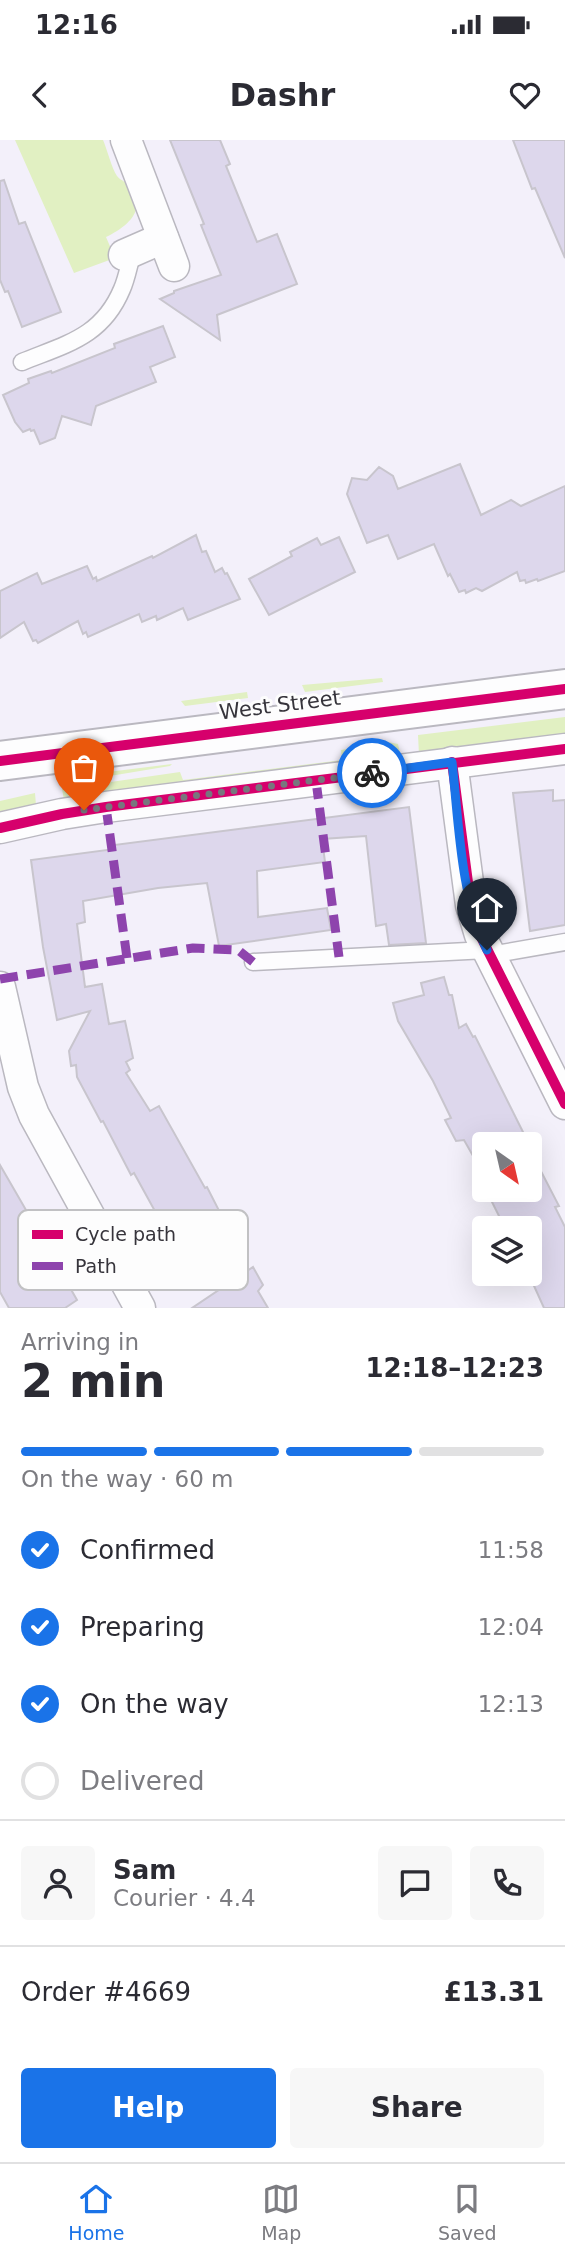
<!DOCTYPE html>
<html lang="en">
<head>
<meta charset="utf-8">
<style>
	body { margin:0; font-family:"DejaVu Sans",sans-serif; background:#f7f7f7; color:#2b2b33; height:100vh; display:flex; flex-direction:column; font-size:26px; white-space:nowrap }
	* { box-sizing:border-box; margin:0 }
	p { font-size:23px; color:#7c7c81 }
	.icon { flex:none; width:38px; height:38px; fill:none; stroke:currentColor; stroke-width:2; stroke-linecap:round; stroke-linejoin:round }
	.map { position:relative; height:1168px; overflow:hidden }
	.side { display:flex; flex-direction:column; background:#fff; flex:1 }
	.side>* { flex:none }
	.needle { width:46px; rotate:146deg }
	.tools { position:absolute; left:472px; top:992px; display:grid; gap:14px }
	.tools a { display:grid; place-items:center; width:70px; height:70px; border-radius:7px; background:#fff; box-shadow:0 7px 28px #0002; font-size:35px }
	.pin { position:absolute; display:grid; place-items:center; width:60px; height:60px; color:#fff; margin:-72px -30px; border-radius:50% 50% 50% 0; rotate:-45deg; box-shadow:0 0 7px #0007 }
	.pin .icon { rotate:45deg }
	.courier { position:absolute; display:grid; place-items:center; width:70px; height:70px; margin:-35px; border:5px solid #1a73e8; border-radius:50%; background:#fff; color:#222; box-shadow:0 2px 9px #0007 }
	.summary em { font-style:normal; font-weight:700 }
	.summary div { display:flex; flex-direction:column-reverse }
	.summary { display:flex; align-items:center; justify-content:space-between; height:119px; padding:0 21px }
	h1 { font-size:46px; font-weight:700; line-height:52px }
	.bar { display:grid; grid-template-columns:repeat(4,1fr); gap:10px 7px; align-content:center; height:84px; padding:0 21px }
	.bar i { height:9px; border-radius:5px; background:#e1e1e2 }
	.bar .selected { background:#1a73e8 }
	.bar p { grid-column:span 4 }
	.line { display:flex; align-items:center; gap:18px; padding:0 21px; border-top:2px solid #e1e1e2 }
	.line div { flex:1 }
	.round { display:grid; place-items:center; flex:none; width:74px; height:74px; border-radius:7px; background:#f7f7f7 }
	ol { padding:0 21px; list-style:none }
	li { display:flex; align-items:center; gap:21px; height:77px }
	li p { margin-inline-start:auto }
	li .icon { padding:7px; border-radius:50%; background:#1a73e8; color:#fff; stroke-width:4 }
	li:last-child { color:#7c7c81 }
	li i { width:38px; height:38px; border:4px solid #e1e1e2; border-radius:50% }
	.button { display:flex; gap:14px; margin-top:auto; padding:14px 21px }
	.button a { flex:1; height:80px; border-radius:7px; background:#1a73e8; color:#fff; font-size:28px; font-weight:700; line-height:80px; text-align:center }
	.button a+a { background:#f7f7f7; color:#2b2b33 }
	.status { display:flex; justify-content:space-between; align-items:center; height:49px; padding:0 35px; background:#fff; direction:ltr }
	.status svg { height:19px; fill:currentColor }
	header { display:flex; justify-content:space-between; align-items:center; height:91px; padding:0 21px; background:#fff; font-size:32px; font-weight:700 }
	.tabs { display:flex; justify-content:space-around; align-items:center; height:98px; border-top:2px solid #e1e1e2; background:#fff; font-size:19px; color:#7c7c81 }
	.tabs a { display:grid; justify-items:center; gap:4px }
	.tabs .selected { color:#1a73e8 }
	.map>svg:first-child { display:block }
</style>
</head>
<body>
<div class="status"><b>12:16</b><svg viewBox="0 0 49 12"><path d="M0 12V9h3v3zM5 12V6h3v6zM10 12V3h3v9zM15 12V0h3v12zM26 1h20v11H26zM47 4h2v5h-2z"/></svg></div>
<header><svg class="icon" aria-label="back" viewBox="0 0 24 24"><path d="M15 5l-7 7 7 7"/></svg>Dashr<svg class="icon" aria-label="heart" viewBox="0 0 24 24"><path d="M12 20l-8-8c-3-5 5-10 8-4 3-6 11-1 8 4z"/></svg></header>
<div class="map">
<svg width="565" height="1168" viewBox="0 0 565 1168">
	<rect width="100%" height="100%" fill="#f3f0fa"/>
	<g fill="#e1f0c2">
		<path d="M 15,0 L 103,0 C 107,9 112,29 117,36 C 121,41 127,42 130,47 C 148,71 126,87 106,97 L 115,118 L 74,133 Z"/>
		<polygon points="382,538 383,542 305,552 302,545"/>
		<polygon points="247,552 248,558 185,566 181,561"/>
		<polygon points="565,577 565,598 419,615 418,595"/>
		<polygon points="388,602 398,604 401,617 64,660 62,649 180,632 183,640 342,620 341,610"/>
		<polygon points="172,624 170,626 62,644 60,638"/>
		<polygon points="35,653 36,665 0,673 0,661"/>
	</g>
	<g fill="#ddd7ec" stroke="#c8c5cd" stroke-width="2">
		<polygon points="170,0 220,0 230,24 226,26 257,102 277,94 297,144 217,175 220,200 160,159 174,153 174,151 221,135 201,85 204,84"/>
		<polygon points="513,0 565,0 565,118 535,48 532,49"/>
		<polygon points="4,40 19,84 25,82 61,172 22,187 8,151 5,152 0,140 0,41"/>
		<polygon points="163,186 175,217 150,227 156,242 96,266 91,285 62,276 55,298 40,304 34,290 31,291 30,289 23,292 15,282 3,255 29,243 28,239 51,231 52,233 115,208 114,204"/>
		<polygon points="460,324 481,375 511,360 521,366 565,346 565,431 538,441 537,439 526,443 525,440 520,441 517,432 482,451 476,448 466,453 465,450 459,452 450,434 448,436 434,404 398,419 388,395 367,403 347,354 352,338 367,340 379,327 393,336 398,349"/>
		<polygon points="196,395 202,412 206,411 215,432 222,428 225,434 227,433 240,459 188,480 183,468 157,480 156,476 142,482 139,474 88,497 86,492 83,494 78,481 38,503 36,500 33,501 24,482 0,498 0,451 37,433 42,444 87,426 93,439 96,437 97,441 152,416 153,418"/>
		<polygon points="339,397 355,432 269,475 249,439 292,416 290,412 317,398 321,405"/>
		<polygon points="553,650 553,661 565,660 565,785 530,791 513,653"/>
		<polygon points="409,667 426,803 389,805 386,784 376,786 366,696 322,699 325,722 257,731 258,777 327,768 331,790 219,806 207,743 158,748 83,761 85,782 77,784 85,847 102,844 109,884 125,881 133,918 126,922 130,930 126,933 150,971 159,966 205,1048 207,1047 234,1100 184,1124 134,1033 131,1035 103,981 101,982 77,937 76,925 71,926 69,911 90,871 57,880 43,807 31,720 115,709 114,705"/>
		<polygon points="444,837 449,855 452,855 459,888 466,884 473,897 475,896 529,1004 485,1004 485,1037 464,1000 456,1001 445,980 451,978 433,941 398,881 393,863 424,855 421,843"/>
		<polygon points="530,1010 559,1066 555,1067 565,1087 565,1168 544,1168 530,1137 530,1088 505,1088 486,1050 530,1050"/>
		<polygon points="0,1025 37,1089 35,1090 58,1133 61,1132 77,1160 65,1168 9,1168 0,1152"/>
		<polygon points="253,1127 263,1145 258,1151 268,1168 192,1168"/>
	</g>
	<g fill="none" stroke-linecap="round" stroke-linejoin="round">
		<g stroke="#bab8c0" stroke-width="19">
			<g id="lane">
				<path d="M 22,222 C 66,204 102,197 122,149 C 127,138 129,124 133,112"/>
				<polyline points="490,815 565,802"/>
				<polyline points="253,822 487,810"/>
			</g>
		</g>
		<g stroke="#bab8c0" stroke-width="33">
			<g id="street">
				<polyline points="126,0 174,126"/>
				<polyline points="124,115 163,98"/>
				<polyline points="452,622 471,765 480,795 565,964"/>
				<polyline points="0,688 62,674 106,667 565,609"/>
				<polyline points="0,847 23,947 34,975 140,1168"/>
			</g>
		</g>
		<g stroke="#bab8c0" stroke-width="42">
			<polyline id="primary" points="0,621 565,549"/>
		</g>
		<use href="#lane" stroke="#fdfdfe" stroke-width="16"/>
		<use href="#street" stroke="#fdfdfe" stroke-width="30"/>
		<use href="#primary" stroke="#fdfdfe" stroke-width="38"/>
		<g stroke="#8e44ad" stroke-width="9" stroke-dasharray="18 9" stroke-linecap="butt">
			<polyline points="316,641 339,817"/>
			<polyline points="106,667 127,818"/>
			<polyline points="0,839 193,808 238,810 253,822"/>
		</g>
		<g stroke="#fdfdfd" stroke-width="15">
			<g id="cycleway">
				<polyline points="0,621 565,549"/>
				<polyline points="452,622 471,765 480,795 565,964"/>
				<polyline points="0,688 62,674 106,667 565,609"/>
			</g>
		</g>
		<use href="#cycleway" stroke="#d6006c" stroke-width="10"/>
	</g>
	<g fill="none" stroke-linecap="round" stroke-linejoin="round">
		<polyline stroke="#78767e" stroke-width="7" stroke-dasharray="0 12.6" points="84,670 372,633"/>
		<path stroke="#1a73e8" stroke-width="9" d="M 372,633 L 452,622 C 459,682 460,755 487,810"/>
	</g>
	<g text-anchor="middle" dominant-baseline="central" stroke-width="6" stroke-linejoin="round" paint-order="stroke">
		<g font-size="21" fill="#36343b" stroke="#fdfdfd">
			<text transform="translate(280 565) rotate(-7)">West Street</text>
		</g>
	</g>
	<rect x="18" y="1070" width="230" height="80" rx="10" fill="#fdfdfd" stroke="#c1c1c3" stroke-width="2"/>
	<rect x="32" y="1090" width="31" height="9" fill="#d6006c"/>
	<rect x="32" y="1122" width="31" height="8" fill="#8e44ad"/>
	<g font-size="19" fill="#36343b">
		<text x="75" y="1101">Cycle path</text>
		<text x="75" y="1133">Path</text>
	</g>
</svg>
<div class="tools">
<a><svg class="needle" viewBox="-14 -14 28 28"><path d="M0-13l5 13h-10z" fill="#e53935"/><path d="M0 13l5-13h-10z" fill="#7c7c81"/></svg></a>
<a><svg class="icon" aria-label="layers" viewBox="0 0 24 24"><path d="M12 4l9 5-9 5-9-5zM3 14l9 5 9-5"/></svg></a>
</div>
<div class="pin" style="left:84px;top:670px;background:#ea580c"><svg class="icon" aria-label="bag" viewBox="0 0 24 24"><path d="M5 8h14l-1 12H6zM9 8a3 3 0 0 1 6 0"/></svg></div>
<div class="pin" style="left:487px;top:810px;background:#1f2937"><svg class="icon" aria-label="home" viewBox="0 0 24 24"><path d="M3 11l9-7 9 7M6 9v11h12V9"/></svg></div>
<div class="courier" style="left:372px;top:633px"><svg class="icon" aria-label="bike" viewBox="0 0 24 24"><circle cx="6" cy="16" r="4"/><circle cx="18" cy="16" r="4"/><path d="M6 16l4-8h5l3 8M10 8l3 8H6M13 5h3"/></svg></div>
</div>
<section class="side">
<div class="summary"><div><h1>2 min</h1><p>Arriving in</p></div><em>12:18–12:23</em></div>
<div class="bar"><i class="selected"></i><i class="selected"></i><i class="selected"></i><i></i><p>On the way · 60 m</p></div>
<ol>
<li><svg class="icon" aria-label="check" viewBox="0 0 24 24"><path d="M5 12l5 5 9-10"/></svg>Confirmed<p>11:58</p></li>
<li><svg class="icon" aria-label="check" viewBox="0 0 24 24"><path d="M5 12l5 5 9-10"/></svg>Preparing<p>12:04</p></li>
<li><svg class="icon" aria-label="check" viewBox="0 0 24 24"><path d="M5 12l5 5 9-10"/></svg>On the way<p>12:13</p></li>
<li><i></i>Delivered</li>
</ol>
<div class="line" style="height:126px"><a class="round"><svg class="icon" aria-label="person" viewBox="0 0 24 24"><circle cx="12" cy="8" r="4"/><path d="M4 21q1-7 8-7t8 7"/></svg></a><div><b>Sam</b><p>Courier · 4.4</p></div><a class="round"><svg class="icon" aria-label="chat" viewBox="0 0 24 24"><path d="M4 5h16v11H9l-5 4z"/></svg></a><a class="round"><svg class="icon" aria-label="phone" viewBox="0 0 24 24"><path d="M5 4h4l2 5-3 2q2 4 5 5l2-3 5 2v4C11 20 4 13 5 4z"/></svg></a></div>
<div class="line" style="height:91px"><div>Order #4669</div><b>£13.31</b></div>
<div class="button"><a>Help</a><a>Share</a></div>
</section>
<nav class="tabs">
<a class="selected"><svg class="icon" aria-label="home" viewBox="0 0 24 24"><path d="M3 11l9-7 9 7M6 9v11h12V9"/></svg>Home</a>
<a><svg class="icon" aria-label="map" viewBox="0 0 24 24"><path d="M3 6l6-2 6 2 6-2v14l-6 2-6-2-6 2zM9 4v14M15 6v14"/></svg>Map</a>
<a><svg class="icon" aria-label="saved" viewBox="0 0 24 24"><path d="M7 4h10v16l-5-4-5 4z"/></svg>Saved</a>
</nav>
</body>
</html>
